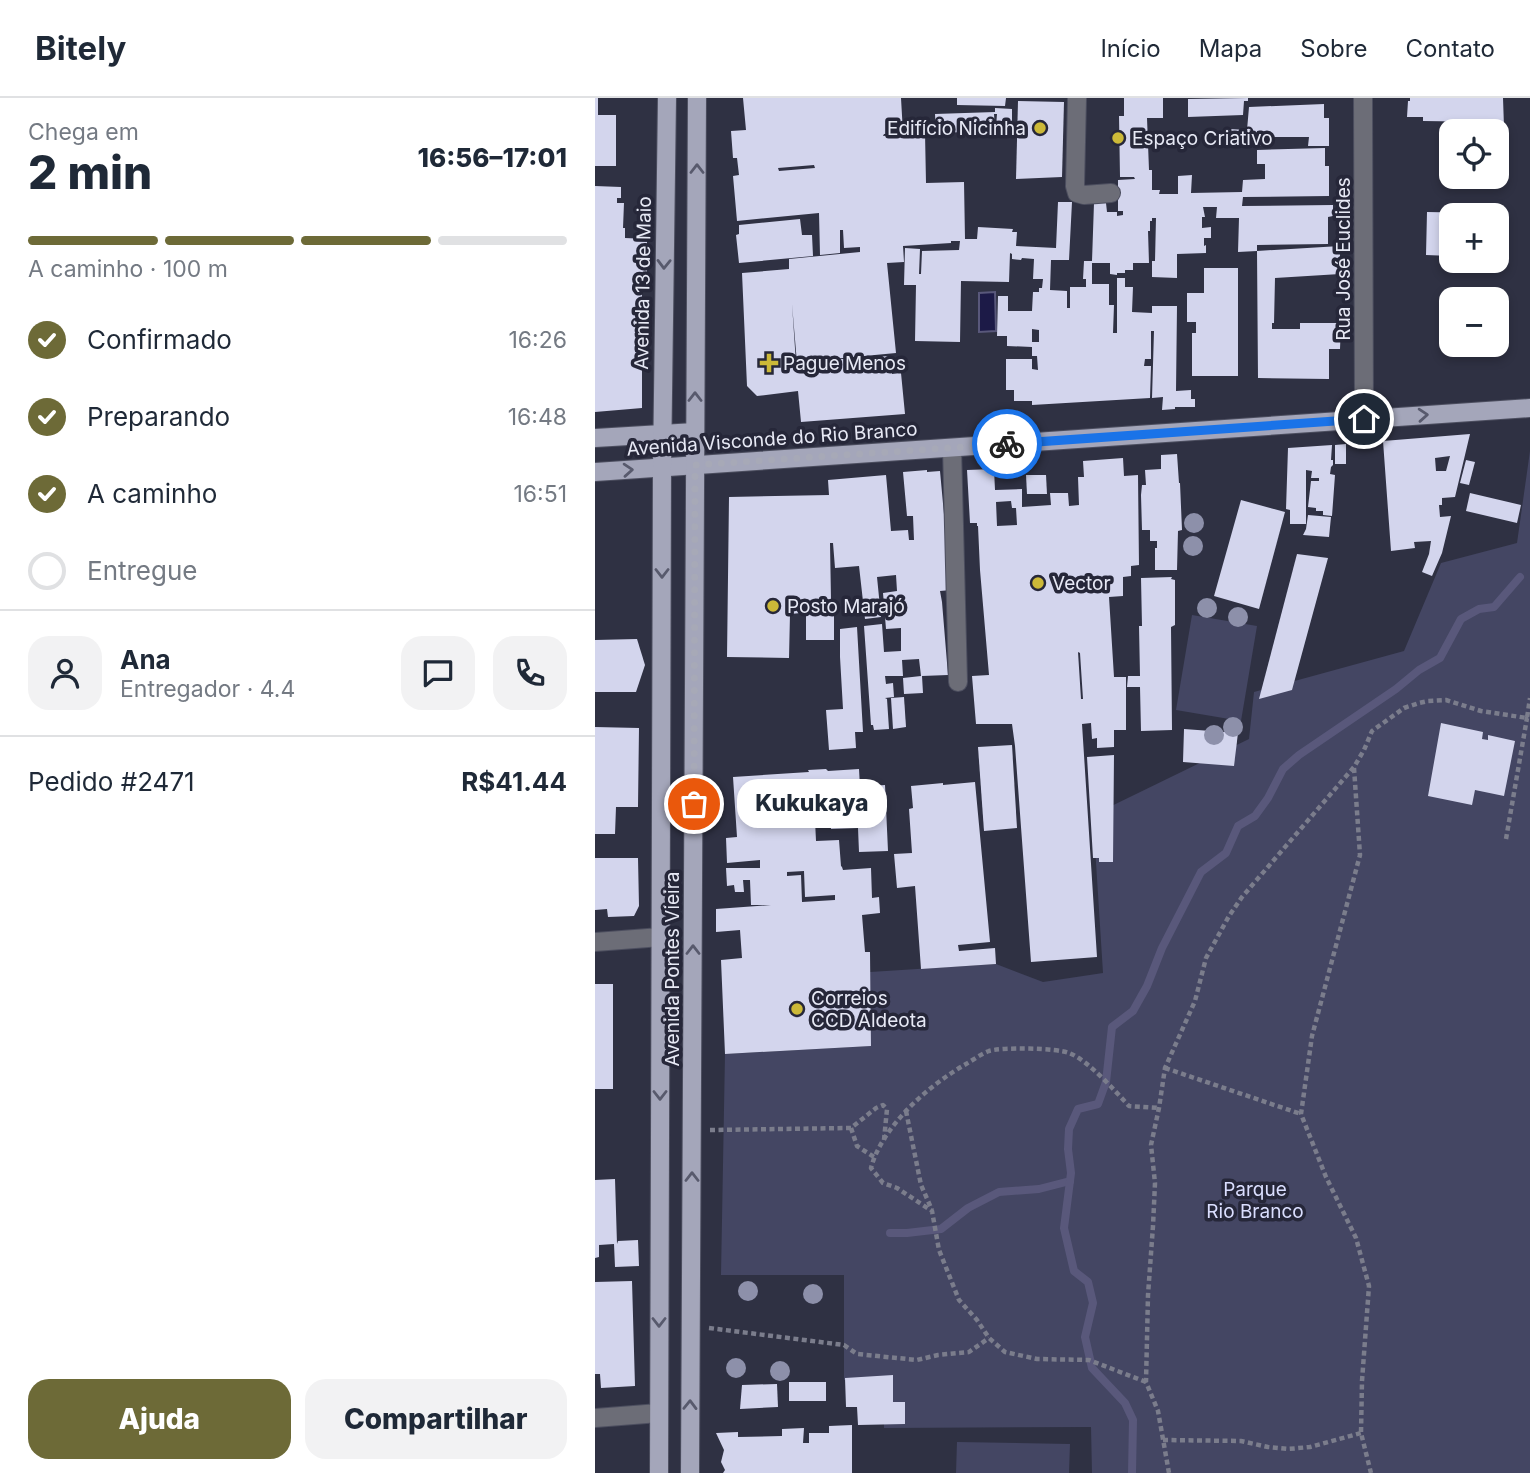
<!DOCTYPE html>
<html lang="pt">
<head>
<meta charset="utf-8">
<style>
	body { margin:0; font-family:Inter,sans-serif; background:#f2f2f3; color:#1f2937; height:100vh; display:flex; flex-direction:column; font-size:26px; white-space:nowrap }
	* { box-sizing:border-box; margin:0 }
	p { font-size:23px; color:#747a83 }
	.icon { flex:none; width:38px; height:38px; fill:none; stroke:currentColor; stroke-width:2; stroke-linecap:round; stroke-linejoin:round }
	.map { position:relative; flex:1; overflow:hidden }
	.side { display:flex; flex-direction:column; background:#fff; width:595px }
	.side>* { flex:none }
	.tools { position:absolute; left:844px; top:21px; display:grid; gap:14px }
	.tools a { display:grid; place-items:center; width:70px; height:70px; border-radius:14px; background:#fff; box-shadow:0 4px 10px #0003; font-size:35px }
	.pin { position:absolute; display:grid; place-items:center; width:60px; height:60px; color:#fff; margin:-30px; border:4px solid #fff; border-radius:50%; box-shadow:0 2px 7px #0007 }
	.courier { position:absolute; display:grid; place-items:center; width:70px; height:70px; margin:-35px; border:5px solid #1a73e8; border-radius:50%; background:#fff; color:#222; box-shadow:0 2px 9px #0007 }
	.bubble { position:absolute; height:49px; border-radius:21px; background:#fff; box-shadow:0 4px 10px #0003; font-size:23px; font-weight:800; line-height:49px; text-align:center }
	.head em { font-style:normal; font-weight:800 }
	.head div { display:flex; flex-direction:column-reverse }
	.head { display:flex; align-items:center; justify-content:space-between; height:119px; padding:0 28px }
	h1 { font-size:46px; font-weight:800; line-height:52px }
	.bar { display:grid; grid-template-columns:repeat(4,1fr); gap:10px 7px; align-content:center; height:84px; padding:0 28px }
	.bar i { height:9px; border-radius:5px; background:#e0e1e3 }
	.bar .on { background:#6d6a37 }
	.bar p { grid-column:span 4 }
	.line { display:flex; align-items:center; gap:18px; padding:0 28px; border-top:2px solid #e0e1e3 }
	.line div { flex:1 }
	.round { display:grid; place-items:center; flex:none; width:74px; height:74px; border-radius:21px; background:#f2f2f3 }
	ol { padding:0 28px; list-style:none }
	li { display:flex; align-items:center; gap:21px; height:77px }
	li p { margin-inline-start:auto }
	li .icon { padding:7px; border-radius:50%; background:#6d6a37; color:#fff; stroke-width:4 }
	li:last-child { color:#747a83 }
	li i { width:38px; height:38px; border:4px solid #e0e1e3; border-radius:50% }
	.cta { display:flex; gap:14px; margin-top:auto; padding:14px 28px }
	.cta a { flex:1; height:80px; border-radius:21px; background:#6d6a37; color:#fff; font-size:28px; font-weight:800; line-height:80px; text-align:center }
	.cta a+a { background:#f2f2f3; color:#1f2937 }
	header { display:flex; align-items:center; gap:42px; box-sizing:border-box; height:98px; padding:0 35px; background:#fff; border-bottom:2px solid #e0e1e3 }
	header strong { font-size:33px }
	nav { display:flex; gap:38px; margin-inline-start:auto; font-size:24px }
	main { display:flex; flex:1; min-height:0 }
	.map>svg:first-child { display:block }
</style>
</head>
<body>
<header>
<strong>Bitely</strong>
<nav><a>Início</a><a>Mapa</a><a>Sobre</a><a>Contato</a></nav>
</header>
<main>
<section class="side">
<div class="head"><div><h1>2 min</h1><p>Chega em</p></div><em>16:56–17:01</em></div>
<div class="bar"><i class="on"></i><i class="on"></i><i class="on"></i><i></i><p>A caminho · 100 m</p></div>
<ol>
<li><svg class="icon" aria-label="check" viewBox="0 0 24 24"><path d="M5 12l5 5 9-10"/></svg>Confirmado<p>16:26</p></li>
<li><svg class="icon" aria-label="check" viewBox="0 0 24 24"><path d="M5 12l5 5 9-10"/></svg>Preparando<p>16:48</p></li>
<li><svg class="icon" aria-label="check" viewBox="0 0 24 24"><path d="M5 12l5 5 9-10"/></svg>A caminho<p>16:51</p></li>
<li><i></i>Entregue</li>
</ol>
<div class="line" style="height:126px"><a class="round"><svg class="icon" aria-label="person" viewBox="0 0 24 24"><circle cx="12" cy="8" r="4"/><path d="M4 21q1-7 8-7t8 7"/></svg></a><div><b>Ana</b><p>Entregador · 4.4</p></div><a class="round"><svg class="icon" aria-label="chat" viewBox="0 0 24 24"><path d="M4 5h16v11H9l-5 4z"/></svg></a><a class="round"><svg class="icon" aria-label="phone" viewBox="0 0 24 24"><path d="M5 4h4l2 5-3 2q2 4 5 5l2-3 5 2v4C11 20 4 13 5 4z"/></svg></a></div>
<div class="line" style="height:91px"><div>Pedido #2471</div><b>R$41.44</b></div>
<div class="cta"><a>Ajuda</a><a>Compartilhar</a></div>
</section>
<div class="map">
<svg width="935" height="1375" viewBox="0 0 935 1375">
	<rect width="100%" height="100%" fill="#2f3143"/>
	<g fill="#444663">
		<polygon points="935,353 935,1375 497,1375 496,1329 289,1330 289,1280 249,1282 249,1177 126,1177 130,956 276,948 275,874 401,866 448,884 508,875 498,717 654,641 659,594 809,553 846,465 922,445"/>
		<polygon points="597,517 662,528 646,623 581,612"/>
		<polygon points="362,1344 475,1346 474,1375 361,1375"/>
	</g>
	<polygon fill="#1c1a47" stroke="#59587b" stroke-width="2" points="400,194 401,233 384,234 384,195"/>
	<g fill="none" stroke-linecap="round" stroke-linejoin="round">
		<g stroke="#59587b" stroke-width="8">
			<polyline points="295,1135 312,1135 346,1131 373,1110 404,1094 444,1091 475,1083"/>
			<polyline points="537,1375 538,1322 530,1305 497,1270 490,1239 498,1205 493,1184 479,1173 469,1130 476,1075 473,1051 474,1031 483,1011 503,1006 511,984 517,929 538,913 552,888 567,850 606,774 631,755 643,728 660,718 673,700 688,671 704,657 801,591 824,572 845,560 866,521 884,511 899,509 925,479"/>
		</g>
	</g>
	<g fill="#d3d5ed" fill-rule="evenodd">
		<polygon points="0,0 3,0 3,17 21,17 21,68 0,68"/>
		<path d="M 148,0 L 306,0 L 308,35 L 289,36 L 288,38 L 330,35 L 331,85 L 369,84 L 370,141 L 382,141 L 383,129 L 418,131 L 417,134 L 422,134 L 421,148 L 461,150 L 463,104 L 477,104 L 474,162 L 456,162 L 455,192 L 472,193 L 472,210 L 475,210 L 475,189 L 491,189 L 491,181 L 488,181 L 489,163 L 497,163 L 499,105 L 511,105 L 512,114 L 522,114 L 522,118 L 528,117 L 528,113 L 523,113 L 523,82 L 540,81 L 539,79 L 525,79 L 524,18 L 529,18 L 529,0 L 568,0 L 568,20 L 552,20 L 554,72 L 557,72 L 557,92 L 565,92 L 564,96 L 583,96 L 583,78 L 597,77 L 596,95 L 647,94 L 648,82 L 670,81 L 670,66 L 662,66 L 662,52 L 730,50 L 730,68 L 734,68 L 734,98 L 648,99 L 647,108 L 738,107 L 738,118 L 733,119 L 733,146 L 662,147 L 662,153 L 745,148 L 745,176 L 680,180 L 679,225 L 677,225 L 677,231 L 705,231 L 705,225 L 746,225 L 745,251 L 734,251 L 734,281 L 663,280 L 662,153 L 643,154 L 644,120 L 621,120 L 622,109 L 608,109 L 610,119 L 607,119 L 607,130 L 616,129 L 616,140 L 609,140 L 609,148 L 611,147 L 611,155 L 582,156 L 582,180 L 557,179 L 557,163 L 560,163 L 561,120 L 557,120 L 557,123 L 555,123 L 555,133 L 553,133 L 554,165 L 538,165 L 538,172 L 530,172 L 530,175 L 522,175 L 522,177 L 515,176 L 515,165 L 497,165 L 497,186 L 514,186 L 514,207 L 519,207 L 518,235 L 522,235 L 522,180 L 530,180 L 530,189 L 538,189 L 537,214 L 557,215 L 557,208 L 582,208 L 581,293 L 596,292 L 596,301 L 600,301 L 600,309 L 580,309 L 580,311 L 567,312 L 568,299 L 557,300 L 559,233 L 556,233 L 556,261 L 550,261 L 549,268 L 556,268 L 555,300 L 437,307 L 437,303 L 419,303 L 419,292 L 411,292 L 411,261 L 437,261 L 437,271 L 443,272 L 442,258 L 437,258 L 437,249 L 412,248 L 412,238 L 402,238 L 403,198 L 413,198 L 413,213 L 437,213 L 438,194 L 444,194 L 444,190 L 447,190 L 448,181 L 438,181 L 439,161 L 427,160 L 426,162 L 417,161 L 417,156 L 415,155 L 414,184 L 366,183 L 365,244 L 320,243 L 321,187 L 309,187 L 310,150 L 325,151 L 324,176 L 326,176 L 327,153 L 364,152 L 365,143 L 356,143 L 356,145 L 308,148 L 309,164 L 292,165 L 301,255 L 216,263 L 295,258 L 297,276 L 306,275 L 310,316 L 206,324 L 203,293 L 162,298 L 152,288 L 147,175 L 194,171 L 194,161 L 265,154 L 265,149 L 249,150 L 248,132 L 245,132 L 245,155 L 225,157 L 224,115 L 142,123 L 138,78 L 144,77 L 142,60 L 138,60 L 136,33 L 151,32 ZM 219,67 L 220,70 L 184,73 L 183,70 ZM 197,206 L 202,265 L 201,265 ZM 437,231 L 444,232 L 444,244 L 437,244 Z"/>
		<polygon points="362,0 411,0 410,8 362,7"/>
		<polygon points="653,0 653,3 649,3 648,17 593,19 593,1"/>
		<polygon points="815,0 908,0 909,29 897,29 897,24 828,23 828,19 812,19 813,3 815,3"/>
		<polygon points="423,3 469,4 467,79 421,81"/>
		<polygon points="729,6 729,20 734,20 734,48 713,48 714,39 674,39 674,48 630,48 630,34 634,33 634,31 652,32 654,9"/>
		<polygon points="400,10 417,11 417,30 401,29 402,16 399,16 400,33 341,35 340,16 400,14"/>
		<polygon points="0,88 26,89 26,100 22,100 22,105 29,105 28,130 30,130 30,140 52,141 52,193 47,193 47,310 0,314"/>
		<polygon points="832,114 886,115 886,117 856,117 856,158 831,157"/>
		<rect x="901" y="115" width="8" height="37"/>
		<polygon points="205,121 207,137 217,137 218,158 144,165 141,137 144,136 144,127"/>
		<polygon points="609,170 643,170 643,278 597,278 597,235 601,235 601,224 592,224 592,195 609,195"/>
		<path d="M 875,336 L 860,399 L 847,400 L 847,407 L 844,407 L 845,419 L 856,418 L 847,455 L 837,478 L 827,474 L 834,456 L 836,443 L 819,444 L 820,450 L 796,453 L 788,343 ZM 855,358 L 851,373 L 841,373 L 840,360 Z"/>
		<polygon points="751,346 751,366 740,366 740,347"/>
		<polygon points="737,347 736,362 738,362 738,367 736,369 735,376 740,377 737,418 728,417 728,413 721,413 721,410 713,409 716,383 724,383 724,380 716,380 717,373 711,372 711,426 695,426 695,412 691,411 693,350"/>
		<polygon points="582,356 584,385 585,385 587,432 583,433 582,472 560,472 560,450 562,450 562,443 555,443 555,432 547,432 546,397 547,387 551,387 550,372 566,371 566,357"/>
		<path d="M 528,360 L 529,378 L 543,377 L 544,467 L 536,468 L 536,478 L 528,479 L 528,498 L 514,499 L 519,579 L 531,579 L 531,632 L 519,632 L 519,649 L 502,650 L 502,640 L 497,641 L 496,625 L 487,626 L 502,859 L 436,864 L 420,648 L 417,626 L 381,626 L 377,578 L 394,577 L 385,472 L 383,428 L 382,428 L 382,425 L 375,425 L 372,372 L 399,371 L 400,392 L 427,391 L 427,409 L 456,407 L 455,395 L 473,395 L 474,408 L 484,407 L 483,379 L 489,379 L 488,363 ZM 416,403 L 417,410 L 421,410 L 422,427 L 402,428 L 401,404 ZM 502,480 L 503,492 L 480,493 L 479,482 ZM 483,554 L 485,555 L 488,601 L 486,601 Z"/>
		<polygon points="871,362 880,364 874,387 865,385"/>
		<polygon points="332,372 332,374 345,373 356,492 345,493 347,504 353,577 327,578 328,595 309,596 308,580 326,578 324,561 307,562 308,578 290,578 291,586 298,585 299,599 290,600 292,601 294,631 279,632 278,627 276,627 269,528 287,526 289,554 306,553 306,530 291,531 288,495 302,493 301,477 282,479 286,519 270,521 264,468 240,470 238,445 235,445 236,502 239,502 239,542 211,542 211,517 207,517 206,515 195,516 194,560 132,559 134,399 234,397 233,382 291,377 296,433 313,432 314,442 319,442 318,418 312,418 308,374"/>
		<polygon points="431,377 451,377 452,396 432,396"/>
		<polygon points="875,395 926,407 922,425 871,413"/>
		<polygon points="646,402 690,414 664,511 619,498"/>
		<polygon points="713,417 736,419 734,439 708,437 711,431"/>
		<polygon points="702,456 733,460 697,592 664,601"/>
		<polygon points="577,479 576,481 580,482 580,527 576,529 577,632 546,633 545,589 532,589 533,578 545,578 544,528 547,528 546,480"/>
		<polygon points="262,529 268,634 260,634 261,650 234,652 231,612 248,611 245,559 245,531"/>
		<polygon points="42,541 50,567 41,594 0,594 0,542"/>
		<polygon points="309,599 311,629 298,631 296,600"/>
		<polygon points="846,625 888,634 887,641 893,642 893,637 920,643 909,698 880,692 877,707 833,698"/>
		<polygon points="0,629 44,630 43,709 21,709 20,736 0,736"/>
		<polygon points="589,631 643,635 639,668 588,664"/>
		<polygon points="417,647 422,730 389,733 383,649"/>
		<polygon points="519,657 518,764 504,764 504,760 498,760 492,659"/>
		<path d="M 231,671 L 233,673 L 264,671 L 265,689 L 290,687 L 293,753 L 264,754 L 263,730 L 236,731 L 235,721 L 220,722 L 221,743 L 244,742 L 246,768 L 247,769 L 248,772 L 276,770 L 277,800 L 284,799 L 285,815 L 267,817 L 270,854 L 275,854 L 276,948 L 130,956 L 126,862 L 147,860 L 145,832 L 121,834 L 121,811 L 176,807 L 156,807 L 155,782 L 148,782 L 149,794 L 140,794 L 139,787 L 132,788 L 131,770 L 165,770 L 165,762 L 132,765 L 131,740 L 142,739 L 138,679 L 214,674 L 213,672 ZM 209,773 L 210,799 L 240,797 L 240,802 L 207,804 L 206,777 L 192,778 L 192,774 Z"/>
		<polygon points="380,684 395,844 363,847 364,853 400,850 401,866 326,871 320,788 302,790 299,756 317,755 314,711 318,710 316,688 348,685 348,687"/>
		<polygon points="0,760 43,760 44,808 39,818 13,819 12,811 0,812"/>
		<rect x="0" y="886" width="18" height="105"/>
		<polygon points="20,1081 22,1146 23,1143 43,1142 44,1168 20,1169 19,1146 4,1147 4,1159 0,1160 0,1082"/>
		<polygon points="37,1183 40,1288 6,1290 5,1276 0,1276 0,1184"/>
		<polygon points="298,1277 298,1304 310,1304 310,1326 263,1327 262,1309 251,1309 250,1280"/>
		<rect x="194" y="1284" width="37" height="19"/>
		<polygon points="182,1286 183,1309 145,1311 147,1287"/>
		<polygon points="257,1327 257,1375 128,1375 130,1372 126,1364 129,1352 121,1335 143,1334 143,1339 187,1338 187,1331 209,1330 208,1345 214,1345 214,1335 234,1335 234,1328"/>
	</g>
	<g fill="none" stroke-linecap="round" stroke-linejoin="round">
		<g stroke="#4c4e5f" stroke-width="20">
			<g id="minor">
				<polyline points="482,0 480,88 482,95 489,97 516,95"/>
				<polyline points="768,0 769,321"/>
				<polyline points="357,350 363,584"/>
				<polyline points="0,844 66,839"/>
				<polyline points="0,1320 64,1315"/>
			</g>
		</g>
		<g stroke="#4c4e5f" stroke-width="20">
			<g id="major">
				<polyline points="0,340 100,334"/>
				<polyline points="0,374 935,310"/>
				<polyline points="64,1375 67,370 72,0"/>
				<polyline points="95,1375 102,0"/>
			</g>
		</g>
		<g stroke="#7b7d8c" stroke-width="4.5" stroke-dasharray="5 3.5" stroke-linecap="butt">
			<polyline points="759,670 765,757 717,938 706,1016 731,1079 761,1140 774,1188 767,1283 766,1335 776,1375"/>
			<polyline points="911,741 932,620 935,621"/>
			<polyline points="570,970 706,1016"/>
			<polyline points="311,1013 326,1087 337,1112"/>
			<polyline points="256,1030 262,1048 279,1059"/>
			<polyline points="115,1032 256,1030 281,1010 288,1007 292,1011 289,1042"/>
			<polyline points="114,1230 249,1247 262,1256 322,1262 343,1257 374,1254 394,1240"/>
			<path d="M 551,1284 L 494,1262 L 442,1261 L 410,1254 L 394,1240 L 382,1222 L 364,1202 L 344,1152 L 337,1113 L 302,1090 L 288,1085 L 276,1070 C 287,1028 334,987 371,966 C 378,962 386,956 394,953 C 406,949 463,950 474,955 C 493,962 520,993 534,1008 L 564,1010"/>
			<polyline points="568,1342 646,1343 673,1349 693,1351 715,1349 766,1335"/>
			<polyline points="574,1375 563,1313 551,1284 553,1197 558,1128 560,1085 556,1047 564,1010 570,970 600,903 611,860 634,818 647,799 759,669 769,652 777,633 809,610 824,605 833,603 851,602 886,613 932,620 935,600"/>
		</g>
		<use href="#minor" stroke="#6c6d77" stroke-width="18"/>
		<use href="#major" stroke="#a4a6ba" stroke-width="18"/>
	</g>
	<g fill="#8d90aa">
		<circle cx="767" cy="338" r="10"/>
		<circle cx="599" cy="425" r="10"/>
		<circle cx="598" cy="448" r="10"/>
		<circle cx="612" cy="510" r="10"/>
		<circle cx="643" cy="519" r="10"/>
		<circle cx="638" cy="629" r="10"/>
		<circle cx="619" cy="637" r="10"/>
		<circle cx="153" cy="1193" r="10"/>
		<circle cx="218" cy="1196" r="10"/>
		<circle cx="141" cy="1270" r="10"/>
		<circle cx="185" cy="1273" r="10"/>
	</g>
	<defs><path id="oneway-chevron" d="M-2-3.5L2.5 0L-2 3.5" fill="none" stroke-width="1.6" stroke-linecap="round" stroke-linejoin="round" transform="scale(1.75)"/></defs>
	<g stroke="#585a6d">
		<use href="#oneway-chevron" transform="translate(102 71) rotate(-90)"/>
		<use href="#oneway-chevron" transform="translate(69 166) rotate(91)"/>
		<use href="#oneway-chevron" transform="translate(100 299) rotate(-90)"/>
		<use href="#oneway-chevron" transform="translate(828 317) rotate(-4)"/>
		<use href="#oneway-chevron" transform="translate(33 372) rotate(-4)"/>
		<use href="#oneway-chevron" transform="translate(67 475) rotate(90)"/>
		<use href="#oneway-chevron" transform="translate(98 852) rotate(-90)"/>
		<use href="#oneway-chevron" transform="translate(65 997) rotate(90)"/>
		<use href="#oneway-chevron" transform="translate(97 1079) rotate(-90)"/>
		<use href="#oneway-chevron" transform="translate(64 1224) rotate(90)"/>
		<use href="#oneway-chevron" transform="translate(95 1307) rotate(-89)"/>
	</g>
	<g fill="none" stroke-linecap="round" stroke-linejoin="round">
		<polyline stroke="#a7a9b7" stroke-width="7" stroke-dasharray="0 12.6" points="99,706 100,367 412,346"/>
		<polyline stroke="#1a73e8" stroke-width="9" points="412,346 769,321"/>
	</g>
	<g fill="#ccb938" stroke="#262739" stroke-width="2.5">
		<circle cx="445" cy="30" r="7"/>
		<circle cx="523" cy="40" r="7"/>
		<path d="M170.5 254.5h7v7h7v7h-7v7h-7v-7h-7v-7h7z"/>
		<circle cx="443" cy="485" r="7"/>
		<circle cx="178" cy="508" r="7"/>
		<circle cx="202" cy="911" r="7"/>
	</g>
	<g text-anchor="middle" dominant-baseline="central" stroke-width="7" stroke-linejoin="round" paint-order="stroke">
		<g font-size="19" fill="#e7e9f5" stroke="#262739" text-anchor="start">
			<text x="431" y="30" text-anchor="end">Edifício Nicinha</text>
			<text x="537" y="40">Espaço Criativo</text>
			<text x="188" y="265">Pague Menos</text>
			<text x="457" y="485">Vector</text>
			<text x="192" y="508">Posto Marajó</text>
			<text x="216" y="900">Correios<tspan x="216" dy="22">CCD Aldeota</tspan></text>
		</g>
		<g font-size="19" fill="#e7e9f5" stroke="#262739">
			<text transform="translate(748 161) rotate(-90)">Rua José Euclides</text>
			<text transform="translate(48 185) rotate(-89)">Avenida 13 de Maio</text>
			<text transform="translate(177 341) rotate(-4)">Avenida Visconde do Rio Branco</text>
			<text transform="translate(77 871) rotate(-90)">Avenida Pontes Vieira</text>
		</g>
		<g font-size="19" fill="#dadefe" stroke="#262739">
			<text x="660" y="1091">Parque<tspan x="660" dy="22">Rio Branco</tspan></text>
		</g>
	</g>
</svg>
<div class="tools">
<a><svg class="icon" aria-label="locate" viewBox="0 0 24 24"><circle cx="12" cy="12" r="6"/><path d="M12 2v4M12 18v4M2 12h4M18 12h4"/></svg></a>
<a>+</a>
<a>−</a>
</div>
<div class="pin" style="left:99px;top:706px;background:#ea580c"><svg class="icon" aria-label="bag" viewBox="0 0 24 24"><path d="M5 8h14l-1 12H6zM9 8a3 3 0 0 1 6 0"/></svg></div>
<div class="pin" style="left:769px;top:321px;background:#1f2937"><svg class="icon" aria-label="home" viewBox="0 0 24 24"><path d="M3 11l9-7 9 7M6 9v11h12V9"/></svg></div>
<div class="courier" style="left:412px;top:346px"><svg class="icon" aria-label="bike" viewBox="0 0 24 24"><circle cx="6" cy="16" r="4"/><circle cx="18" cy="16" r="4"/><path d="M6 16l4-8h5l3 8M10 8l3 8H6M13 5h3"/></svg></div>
<div class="bubble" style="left:142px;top:681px;width:150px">Kukukaya</div>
</div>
</main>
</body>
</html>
